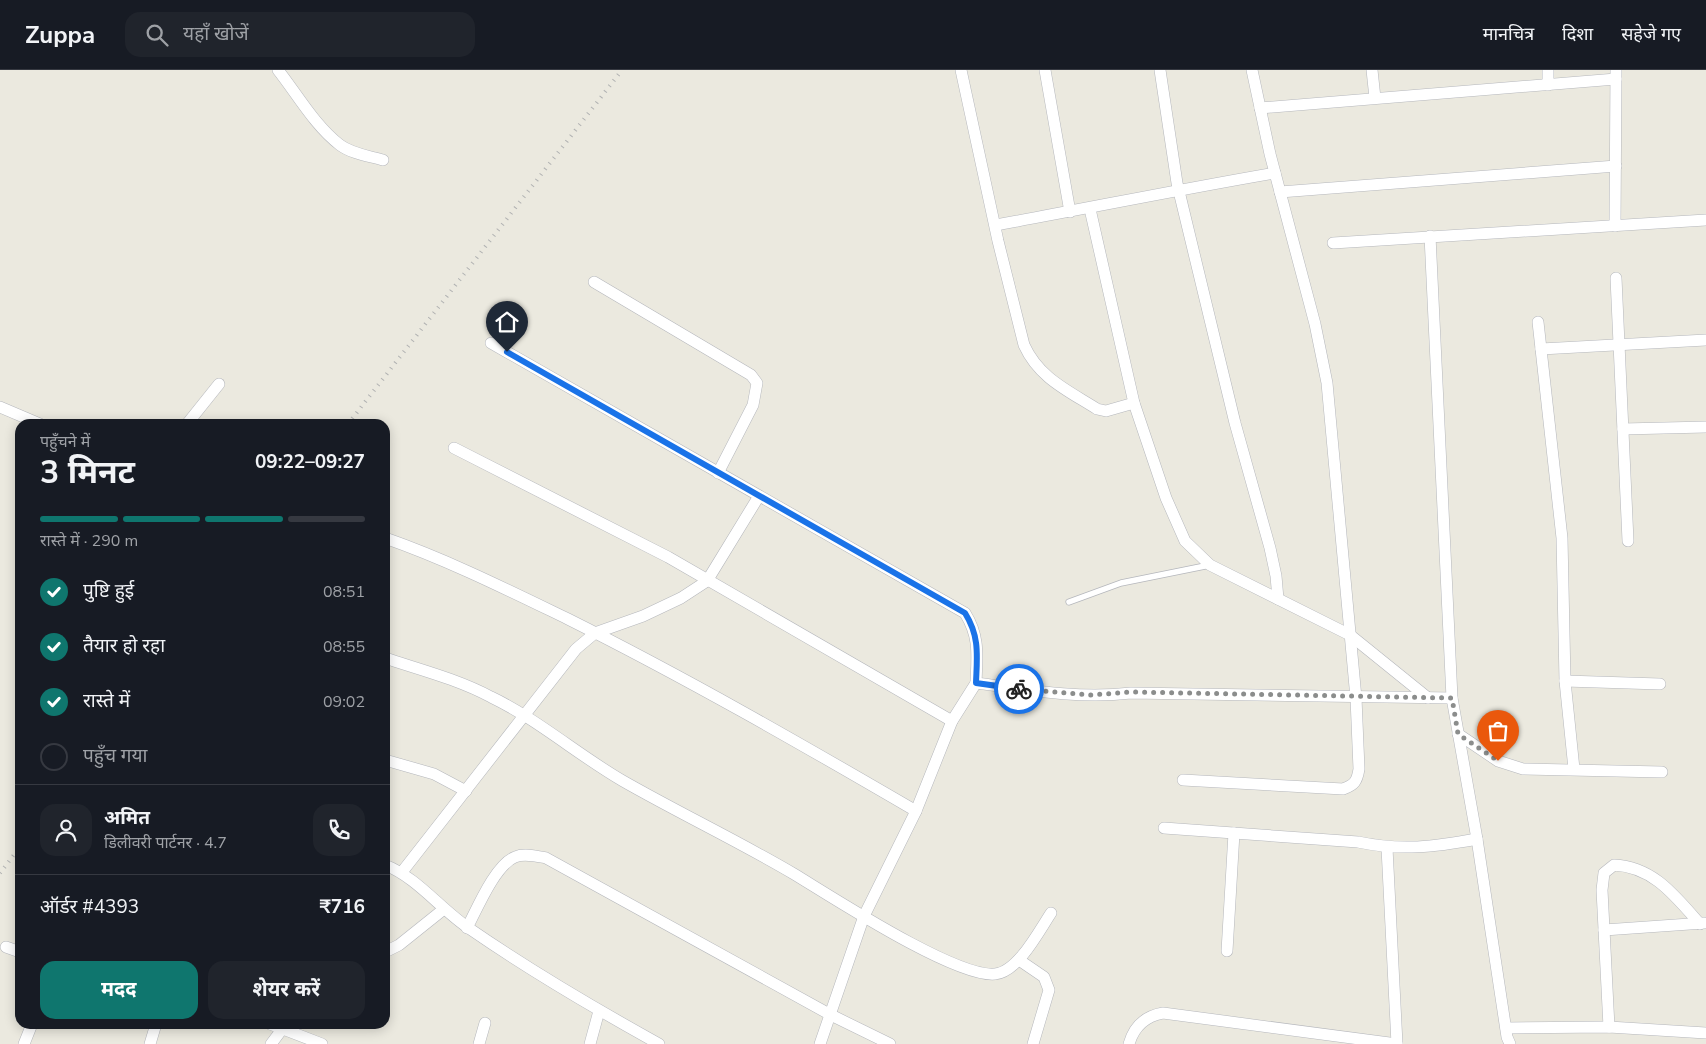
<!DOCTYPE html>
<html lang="hi">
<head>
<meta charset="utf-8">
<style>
	body { margin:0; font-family:"Nunito Sans","Noto Sans Devanagari",sans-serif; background:#20242c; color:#f1f3f6; height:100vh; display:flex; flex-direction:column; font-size:19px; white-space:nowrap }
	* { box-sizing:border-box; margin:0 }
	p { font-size:16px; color:#9ea1a6 }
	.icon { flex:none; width:28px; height:28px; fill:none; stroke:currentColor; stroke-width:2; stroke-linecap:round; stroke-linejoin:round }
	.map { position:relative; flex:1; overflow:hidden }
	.sheet { position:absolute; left:15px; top:349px; width:375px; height:610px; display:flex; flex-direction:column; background:#171b24; border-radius:15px; box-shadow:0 2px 12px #0003 }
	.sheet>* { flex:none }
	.pin { position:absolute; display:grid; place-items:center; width:42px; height:42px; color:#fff; margin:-51px -21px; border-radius:50% 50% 50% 0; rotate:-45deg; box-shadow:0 0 5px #0007 }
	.pin .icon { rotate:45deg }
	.courier { position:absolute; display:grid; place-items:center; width:50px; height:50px; margin:-25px; border:4px solid #1a73e8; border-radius:50%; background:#fff; color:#222; box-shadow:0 1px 6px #0007 }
	.headline em { font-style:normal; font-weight:700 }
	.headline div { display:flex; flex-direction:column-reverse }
	.headline { display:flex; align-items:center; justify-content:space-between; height:85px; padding:0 25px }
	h1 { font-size:32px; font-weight:700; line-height:38px }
	.bar { display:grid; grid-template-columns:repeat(4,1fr); gap:8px 5px; align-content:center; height:60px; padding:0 25px }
	.bar i { height:6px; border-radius:4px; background:#363941 }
	.bar .current { background:#0f766e }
	.bar p { grid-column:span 4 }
	.line { display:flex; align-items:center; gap:12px; padding:0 25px; border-top:1px solid #363941 }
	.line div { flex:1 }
	.round { display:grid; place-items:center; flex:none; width:52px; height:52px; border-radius:15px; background:#20242c }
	ol { padding:0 25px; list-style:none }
	li { display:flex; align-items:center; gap:15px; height:55px }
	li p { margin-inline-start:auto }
	li .icon { padding:5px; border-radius:50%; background:#0f766e; color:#fff; stroke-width:4 }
	li:last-child { color:#9ea1a6 }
	li i { width:28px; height:28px; border:2px solid #363941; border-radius:50% }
	.button { display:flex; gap:10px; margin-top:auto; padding:10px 25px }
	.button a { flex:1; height:58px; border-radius:15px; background:#0f766e; color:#fff; font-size:20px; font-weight:700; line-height:58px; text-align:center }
	.button a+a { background:#20242c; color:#f1f3f6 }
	header { display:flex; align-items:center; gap:30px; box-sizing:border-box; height:70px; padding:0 25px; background:#171b24; border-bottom:1px solid #363941 }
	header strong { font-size:24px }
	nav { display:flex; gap:28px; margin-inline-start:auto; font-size:18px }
	.search { width:350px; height:45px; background:#20242c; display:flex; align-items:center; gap:12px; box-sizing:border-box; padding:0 18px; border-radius:15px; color:#9ea1a6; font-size:19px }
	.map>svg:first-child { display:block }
</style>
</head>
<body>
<header>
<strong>Zuppa</strong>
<div class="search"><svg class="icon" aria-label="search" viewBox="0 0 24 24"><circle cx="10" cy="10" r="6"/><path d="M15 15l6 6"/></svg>यहाँ खोजें</div>
<nav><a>मानचित्र</a><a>दिशा</a><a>सहेजे गए</a></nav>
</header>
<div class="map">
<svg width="1706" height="974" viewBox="0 0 1706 974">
	<rect width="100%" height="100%" fill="#ebe9df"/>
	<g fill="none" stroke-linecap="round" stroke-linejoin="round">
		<g stroke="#b5b7bc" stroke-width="7">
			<polyline id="service" points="1069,532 1121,513 1210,495"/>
		</g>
		<g stroke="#b5b7bc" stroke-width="12">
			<g id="minor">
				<path d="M 278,0 C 297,24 315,56 340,75 C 352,84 369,86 383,90"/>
				<path d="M 961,0 L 998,171 L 1024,275 C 1039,308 1067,320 1097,339 L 1106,341 L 1134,333"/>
				<polyline points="1045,0 1070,142"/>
				<polyline points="1160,0 1177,113 1235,353 1270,478 1276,506 1278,529"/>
				<polyline points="1372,0 1375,28"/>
				<polyline points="1548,0 1548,15"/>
				<polyline points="1260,38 1616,9"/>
				<polyline points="1280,122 1616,96"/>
				<polyline points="1090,139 1134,333 1166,428 1185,471 1210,495 1350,565 1428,628"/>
				<path d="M 996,155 C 1089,138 1182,119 1275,103"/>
				<polyline points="1615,156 1616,0"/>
				<polyline points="1430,166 1452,628 1477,769 1507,967 1510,974"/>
				<polyline points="1333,173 1706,150"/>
				<polyline points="1616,208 1628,471"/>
				<polyline points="594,212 751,305 757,313 753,335 718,403"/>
				<polyline points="1538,252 1562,468 1565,611 1574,699"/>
				<path d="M 491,273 L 965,543 C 980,567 977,586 976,613"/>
				<polyline points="1541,279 1706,270"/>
				<polyline points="0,337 40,354"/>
				<polyline points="187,354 219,314"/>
				<polyline points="1623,359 1706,357"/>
				<polyline points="454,378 668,487 952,651"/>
				<path d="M 385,468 C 448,490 508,520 568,549 C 686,608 801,674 916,741"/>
				<path d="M 385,588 C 421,600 457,609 491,627 C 537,649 578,685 623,711 C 679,743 738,771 794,804 C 832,827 956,908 995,904 C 1018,902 1039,861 1051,843"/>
				<polyline points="1565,611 1660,614"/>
				<polyline points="1458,664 1498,691 1523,699 1662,702"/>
				<polyline points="385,690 434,704 466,721"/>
				<path d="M 1183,710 L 1343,719 C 1354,715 1357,712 1359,699 L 1356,628 L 1327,313 L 1315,254 L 1270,84 L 1252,0"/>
				<path d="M 1164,758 L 1358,772 C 1401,781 1434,777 1477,769"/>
				<polyline points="1387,778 1397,974"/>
				<path d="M 385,795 C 418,808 440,839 470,859 C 531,901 594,938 659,974"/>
				<polyline points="402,802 576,579 595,563 643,546 681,528 707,511 759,426"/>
				<path d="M 467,858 C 477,839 495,795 515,787 C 524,783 536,786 546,788 L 831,945 L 890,974"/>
				<polyline points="1604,860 1704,853"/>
				<polyline points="6,877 20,882"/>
				<polyline points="1227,881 1234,763"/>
				<polyline points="385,882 399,875 444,839"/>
				<polyline points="1019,890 1044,907 1049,920 1033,974"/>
				<polyline points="270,954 322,974"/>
				<path d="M 1609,957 L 1602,820 L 1604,803 L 1614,795 C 1654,797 1675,826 1700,854"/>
				<polyline points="1506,958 1609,957 1706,963"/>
				<polyline points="24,974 32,954"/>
				<polyline points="150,974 156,954"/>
				<polyline points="271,974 286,954"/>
				<polyline points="479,974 485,953"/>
				<polyline points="590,974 599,941"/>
				<path d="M 820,974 L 864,846 L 916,741 L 952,651 L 976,613 C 1028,620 1079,629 1131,623 L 1452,628"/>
				<path d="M 1129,974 C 1134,956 1146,946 1163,943 L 1397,974"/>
			</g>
		</g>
		<use href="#service" stroke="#fff" stroke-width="5.5"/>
		<use href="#minor" stroke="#fff" stroke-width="11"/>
		<g stroke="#b1b2b2" stroke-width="4" stroke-dasharray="1 6" stroke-linecap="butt">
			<polyline points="348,354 622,0"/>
			<polyline points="0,803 20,777"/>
		</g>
	</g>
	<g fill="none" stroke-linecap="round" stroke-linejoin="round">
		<polyline stroke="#8b8d8c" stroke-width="5" stroke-dasharray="0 9" points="1019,619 1090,625 1131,622 1452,628 1458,664 1498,691"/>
		<path stroke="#1a73e8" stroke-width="6" d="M 507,282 L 965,543 C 980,567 977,586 976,613 L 1019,619"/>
	</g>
</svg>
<div class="pin" style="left:1498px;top:691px;background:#ea580c"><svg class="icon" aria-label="bag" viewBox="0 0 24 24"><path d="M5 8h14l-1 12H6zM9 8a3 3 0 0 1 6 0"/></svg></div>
<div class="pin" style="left:507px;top:282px;background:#1f2937"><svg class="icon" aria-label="home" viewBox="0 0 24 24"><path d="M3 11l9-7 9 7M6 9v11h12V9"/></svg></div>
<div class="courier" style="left:1019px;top:619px"><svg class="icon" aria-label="bike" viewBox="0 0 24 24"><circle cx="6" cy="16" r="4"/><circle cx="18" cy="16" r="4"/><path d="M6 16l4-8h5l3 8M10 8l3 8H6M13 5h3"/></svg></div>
<section class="sheet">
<div class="headline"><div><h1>3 मिनट</h1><p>पहुँचने में</p></div><em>09:22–09:27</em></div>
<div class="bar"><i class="current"></i><i class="current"></i><i class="current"></i><i></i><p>रास्ते में · 290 m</p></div>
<ol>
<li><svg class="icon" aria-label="check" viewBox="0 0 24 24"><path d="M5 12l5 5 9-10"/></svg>पुष्टि हुई<p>08:51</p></li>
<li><svg class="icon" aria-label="check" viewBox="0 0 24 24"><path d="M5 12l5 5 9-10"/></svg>तैयार हो रहा<p>08:55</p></li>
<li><svg class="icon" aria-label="check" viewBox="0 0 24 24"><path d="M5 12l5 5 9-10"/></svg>रास्ते में<p>09:02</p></li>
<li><i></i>पहुँच गया</li>
</ol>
<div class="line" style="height:90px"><a class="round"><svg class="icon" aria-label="person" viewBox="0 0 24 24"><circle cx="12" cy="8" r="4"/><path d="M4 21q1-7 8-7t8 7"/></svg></a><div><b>अमित</b><p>डिलीवरी पार्टनर · 4.7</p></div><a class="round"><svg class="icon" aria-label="phone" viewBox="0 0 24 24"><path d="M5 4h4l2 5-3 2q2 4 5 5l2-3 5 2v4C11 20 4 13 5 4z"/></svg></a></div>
<div class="line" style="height:65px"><div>ऑर्डर #4393</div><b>₹716</b></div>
<div class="button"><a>मदद</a><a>शेयर करें</a></div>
</section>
</div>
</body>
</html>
